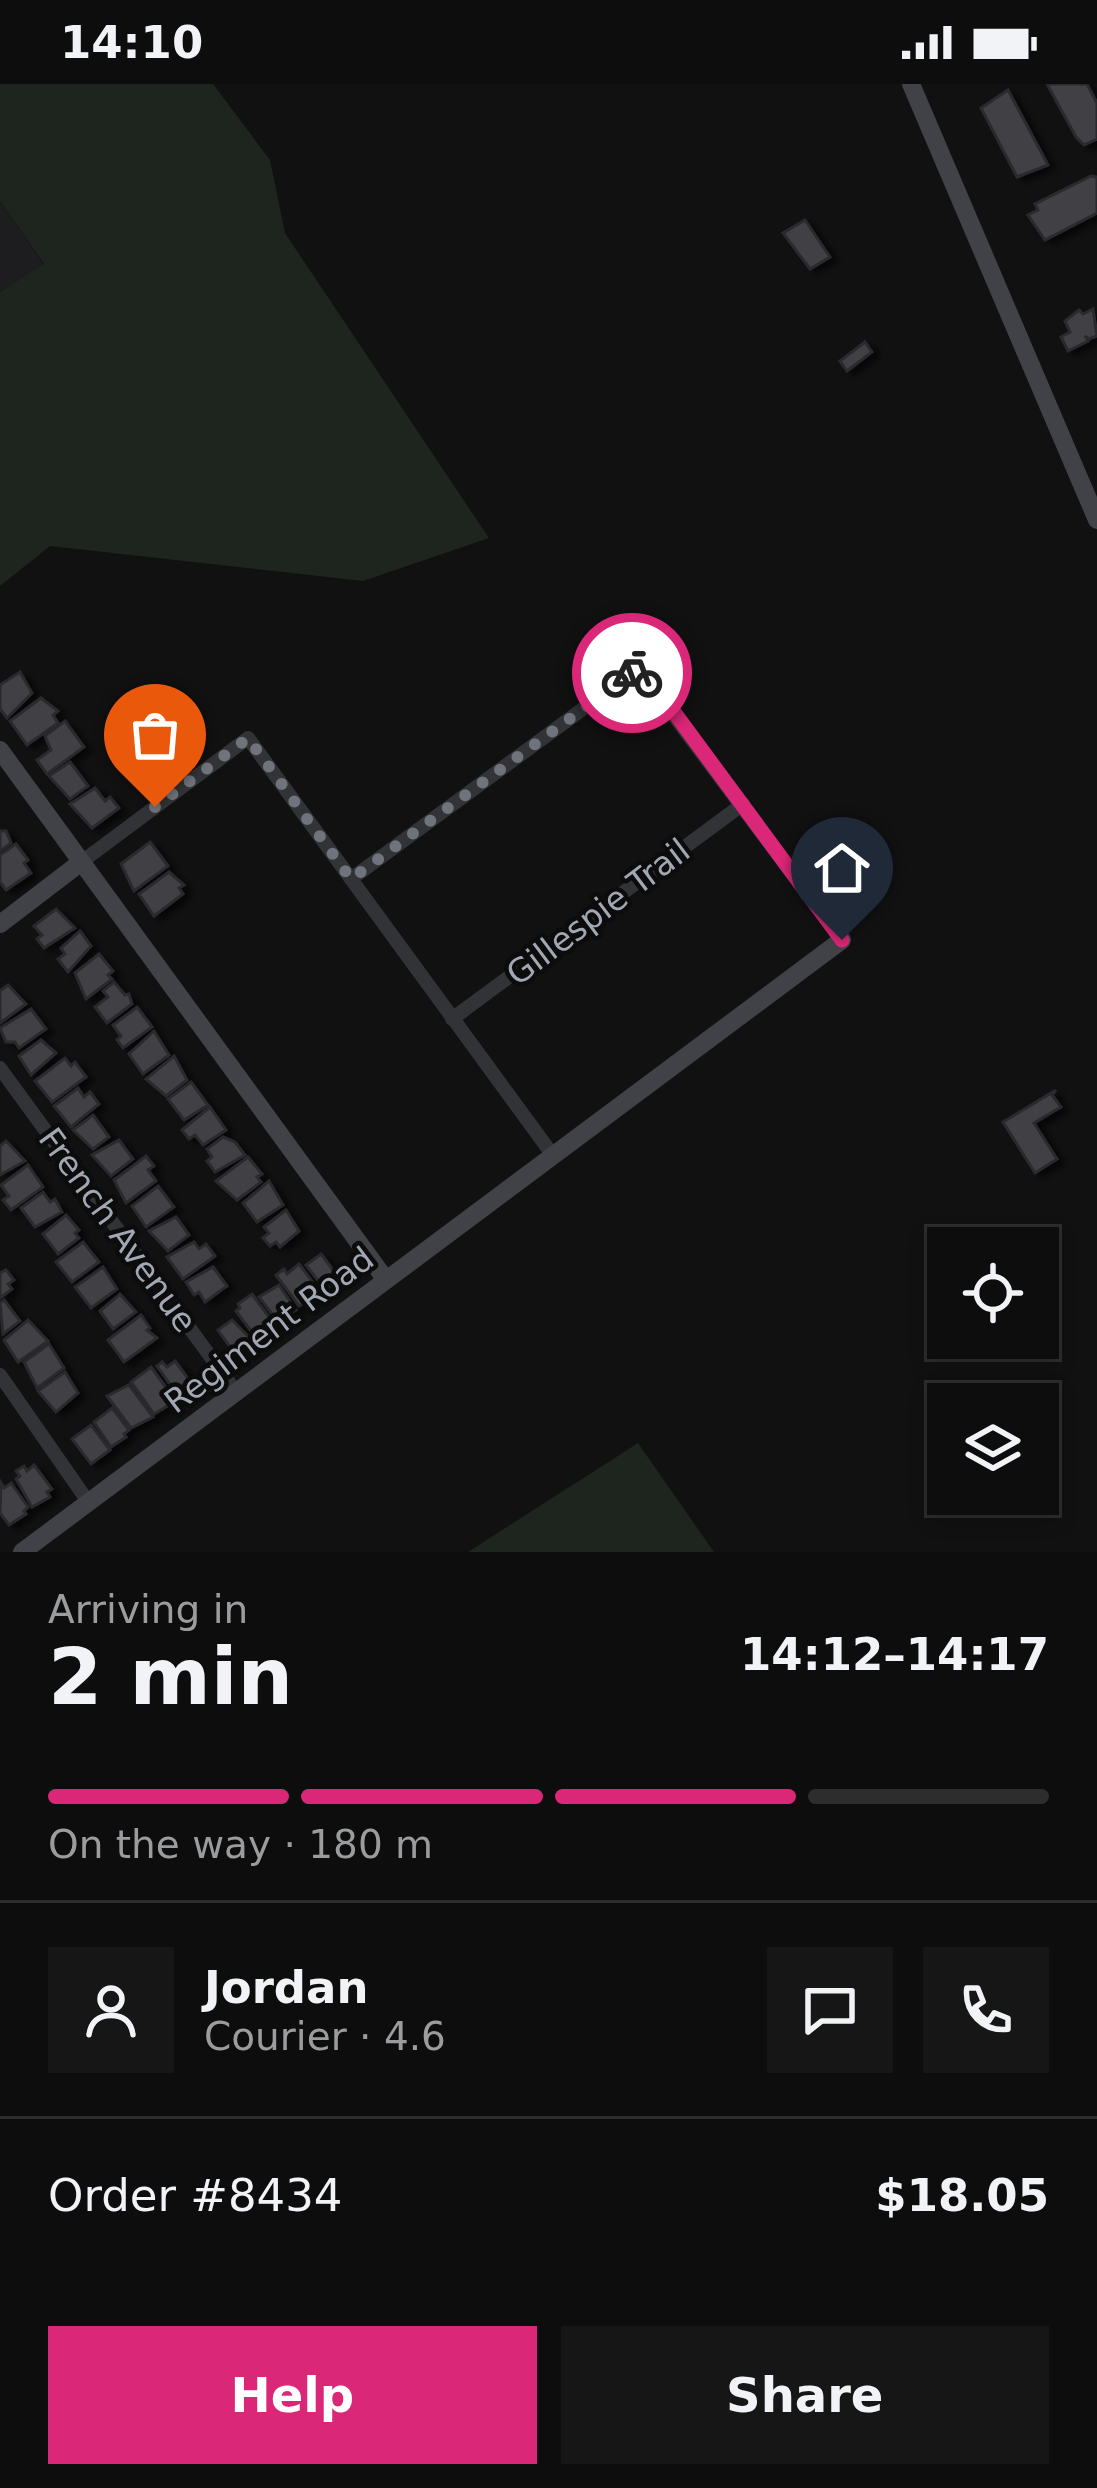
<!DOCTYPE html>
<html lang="en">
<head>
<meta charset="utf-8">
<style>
	body { margin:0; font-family:"DejaVu Sans",sans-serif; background:#161617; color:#f1f3f6; height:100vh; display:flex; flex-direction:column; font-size:45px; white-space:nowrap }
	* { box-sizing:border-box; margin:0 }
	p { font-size:39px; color:#9a9c9e }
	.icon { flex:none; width:66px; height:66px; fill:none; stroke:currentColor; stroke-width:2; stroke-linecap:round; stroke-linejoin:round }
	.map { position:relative; height:1468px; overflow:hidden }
	.panel { display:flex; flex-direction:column; background:#0d0d0e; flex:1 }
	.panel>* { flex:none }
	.fabs { position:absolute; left:927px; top:1143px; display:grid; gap:24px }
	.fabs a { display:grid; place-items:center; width:132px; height:132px; border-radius:0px; background:#0d0d0e; box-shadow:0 6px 18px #0003,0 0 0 3px #2d2d2e; font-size:60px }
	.pin { position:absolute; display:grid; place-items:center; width:102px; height:102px; color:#fff; margin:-123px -51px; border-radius:50% 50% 50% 0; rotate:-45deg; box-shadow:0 0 12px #0007 }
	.pin .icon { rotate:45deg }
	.courier { position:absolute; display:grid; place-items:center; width:120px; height:120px; margin:-60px; border:9px solid #db2777; border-radius:50%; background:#fff; color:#222; box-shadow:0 3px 15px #0007 }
	.overview em { font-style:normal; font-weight:800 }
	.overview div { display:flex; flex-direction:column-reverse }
	.overview { display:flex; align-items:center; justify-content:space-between; height:204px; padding:0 48px }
	h1 { font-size:78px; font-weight:800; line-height:90px }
	.bar { display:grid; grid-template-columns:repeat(4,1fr); gap:18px 12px; align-content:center; height:144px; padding:0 48px }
	.bar i { height:15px; border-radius:9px; background:#2d2d2e }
	.bar .on { background:#db2777 }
	.bar p { grid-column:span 4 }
	.line { display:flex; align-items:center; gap:30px; padding:0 48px; border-top:3px solid #2d2d2e }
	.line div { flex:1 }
	.round { display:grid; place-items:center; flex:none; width:126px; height:126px; border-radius:0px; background:#161617 }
	.button { display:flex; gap:24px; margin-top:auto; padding:24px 48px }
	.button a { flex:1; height:138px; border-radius:0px; background:#db2777; color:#fff; font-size:48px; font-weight:800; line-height:138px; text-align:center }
	.button a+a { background:#161617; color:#f1f3f6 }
	.status { display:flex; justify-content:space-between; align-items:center; height:84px; padding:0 60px; background:#0d0d0e; direction:ltr }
	.status svg { height:33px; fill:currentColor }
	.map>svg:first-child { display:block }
</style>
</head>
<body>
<div class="status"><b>14:10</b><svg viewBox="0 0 49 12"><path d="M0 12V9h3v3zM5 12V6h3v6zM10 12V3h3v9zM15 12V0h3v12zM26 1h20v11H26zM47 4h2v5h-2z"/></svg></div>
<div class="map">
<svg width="1097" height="1468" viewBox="0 0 1097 1468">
	<defs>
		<filter id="shadow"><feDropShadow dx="7" dy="4" stdDeviation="3" flood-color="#0009"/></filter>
	</defs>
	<rect width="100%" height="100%" fill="#111112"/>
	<polygon fill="#1d1d1f" points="0,117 44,181 0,208"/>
	<g fill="#1d251e">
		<polygon points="0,0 213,0 270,76 285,149 489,454 363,497 50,462 0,502 0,208 44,180 0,117"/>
		<polygon points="638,1359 714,1468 468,1468"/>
	</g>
	<g fill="#404145" stroke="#2b2b2e" stroke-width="3" filter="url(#shadow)">
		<polygon points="1047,0 1087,0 1097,19 1097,55 1084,61 1076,53"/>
		<polygon points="1008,6 1048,81 1017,93 981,24"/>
		<polygon points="1091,92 1097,93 1097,129 1045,156 1028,131 1038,126 1035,120"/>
		<polygon points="805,136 830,173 810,185 783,149"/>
		<polygon points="1093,225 1097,252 1089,255 1085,252 1088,257 1068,267 1061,253 1070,248 1065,237 1079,226 1083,230"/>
		<polygon points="865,258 872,268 847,287 840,277"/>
		<polygon points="20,588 32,609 7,634 0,625 0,601"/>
		<polygon points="41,614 58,627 53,631 58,639 27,661 10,637"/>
		<polygon points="65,637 84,663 47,690 37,676 51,666 45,652"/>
		<polygon points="70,678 88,702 70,715 49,692"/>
		<polygon points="95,704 105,717 110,713 119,724 92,744 70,720"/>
		<polygon points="0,747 6,747 11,759 0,767"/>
		<polygon points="150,758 168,782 134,807 121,780"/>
		<polygon points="16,760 28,776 24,779 31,789 6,806 0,798 0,771"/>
		<polygon points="169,788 184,801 179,804 183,810 154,832 139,810"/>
		<polygon points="56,825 75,844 44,864 37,855 42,851 34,842"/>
		<polygon points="80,847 91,862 68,888 58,875 65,870 61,864"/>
		<polygon points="99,870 113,887 108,891 112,895 86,915 75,889"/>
		<polygon points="114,898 125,911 129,910 132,920 107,939 95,923 108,913 103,907"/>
		<polygon points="8,901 26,920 0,939 0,907"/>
		<polygon points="137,923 152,943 123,964 117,956 121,952 113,941"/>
		<polygon points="31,925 46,945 19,964 15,958 6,958 0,944"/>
		<polygon points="154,947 169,971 143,990 129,970"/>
		<polygon points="41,956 56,969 31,991 19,972"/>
		<polygon points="174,972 187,996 166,1012 146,995"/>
		<polygon points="65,974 71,982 75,978 86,993 52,1018 35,997"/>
		<polygon points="191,998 208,1021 184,1036 168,1015"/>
		<polygon points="78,1004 84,1013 90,1008 99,1020 71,1043 54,1022"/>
		<polygon points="1056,1006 1052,1011 1061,1023 1034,1039 1057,1075 1035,1089 1003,1038"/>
		<polygon points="210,1023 226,1046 203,1061 195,1051 189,1055 182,1046"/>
		<polygon points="93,1031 109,1053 93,1065 73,1046"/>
		<polygon points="223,1053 235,1058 245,1071 215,1088 207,1077 212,1073 207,1065"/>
		<polygon points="119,1056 133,1075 111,1092 92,1071"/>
		<polygon points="6,1057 25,1077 0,1091 0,1062"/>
		<polygon points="146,1072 154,1082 148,1086 156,1097 126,1119 114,1096"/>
		<polygon points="248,1073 262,1090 257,1093 261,1098 237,1116 216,1097"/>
		<polygon points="28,1081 43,1103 11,1126 3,1116 9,1112 1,1101"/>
		<polygon points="269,1097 283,1121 257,1138 243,1119"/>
		<polygon points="158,1102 174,1123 146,1143 132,1122"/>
		<polygon points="43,1108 50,1118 55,1115 62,1128 35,1143 21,1124"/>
		<polygon points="286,1126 299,1147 280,1163 276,1158 270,1162 263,1154 269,1149 264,1143"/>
		<polygon points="66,1131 79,1146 75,1149 79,1154 58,1170 43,1150"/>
		<polygon points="176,1133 189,1151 168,1167 149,1147"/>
		<polygon points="83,1158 99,1178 72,1198 56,1178"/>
		<polygon points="194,1158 199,1165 206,1160 215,1172 183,1195 167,1173"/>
		<polygon points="321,1170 339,1194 325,1206 306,1181"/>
		<polygon points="299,1180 321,1209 299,1222 276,1191 284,1185 287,1190"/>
		<polygon points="103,1183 117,1205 91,1224 75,1203"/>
		<polygon points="213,1183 227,1202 205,1218 199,1208 194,1211 186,1198"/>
		<polygon points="6,1186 14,1196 8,1200 12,1205 0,1214 0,1189"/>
		<polygon points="279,1201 296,1226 277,1237 259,1213"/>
		<polygon points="120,1210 136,1228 113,1245 100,1227"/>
		<polygon points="252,1210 275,1241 254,1251 236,1227 240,1224 238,1220"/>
		<polygon points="4,1216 20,1237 3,1250 0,1219"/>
		<polygon points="141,1231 150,1244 147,1246 157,1254 124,1278 108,1256"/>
		<polygon points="28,1236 48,1257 18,1278 4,1256"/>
		<polygon points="232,1236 253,1257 235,1270 218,1246"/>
		<polygon points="49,1260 64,1284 37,1304 24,1278"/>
		<polygon points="175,1277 193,1301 179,1313 157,1282 162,1278 167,1283"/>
		<polygon points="151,1283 176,1317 154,1330 131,1298"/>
		<polygon points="65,1288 78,1309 56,1328 38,1307"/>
		<polygon points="129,1301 153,1333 131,1344 107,1312"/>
		<polygon points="112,1324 129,1346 124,1350 126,1353 111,1363 94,1338"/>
		<polygon points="91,1341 110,1366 91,1380 72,1355"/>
		<polygon points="34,1381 52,1405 47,1408 50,1413 32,1423 16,1395 20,1392 16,1387 24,1382 27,1387"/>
		<polygon points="1,1399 4,1404 11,1399 28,1423 24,1427 26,1430 9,1441 0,1429"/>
	</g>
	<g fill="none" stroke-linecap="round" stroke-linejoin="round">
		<g stroke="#323337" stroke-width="14">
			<polyline points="80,779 248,654 552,1070"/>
			<polyline points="351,795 625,594 641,588 842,856"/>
			<polyline points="452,935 743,720"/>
			<polyline points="0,984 237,1309"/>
			<polyline points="0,1291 89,1419"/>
		</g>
		<g stroke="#404247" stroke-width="18">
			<polyline points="911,0 1097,436"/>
			<polyline points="0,666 386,1196"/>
			<polyline points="0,840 80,779"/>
			<polyline points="22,1468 842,856"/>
		</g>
	</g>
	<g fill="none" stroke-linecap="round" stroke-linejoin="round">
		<polyline stroke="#6f737b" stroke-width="12" stroke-dasharray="0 21.6" points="155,723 248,654 351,795 632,589"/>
		<polyline stroke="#db2777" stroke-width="15" points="632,589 648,593 842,856"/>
	</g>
	<g text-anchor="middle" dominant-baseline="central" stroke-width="9" stroke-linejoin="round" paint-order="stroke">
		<g font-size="33" fill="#a2a8b3" stroke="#0c0c0d">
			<text transform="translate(598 828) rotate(-37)">Gillespie Trail</text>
			<text transform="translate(118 1146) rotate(54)">French Avenue</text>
			<text transform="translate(269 1246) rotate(-37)">Regiment Road</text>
		</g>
	</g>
</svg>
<div class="fabs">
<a><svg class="icon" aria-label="locate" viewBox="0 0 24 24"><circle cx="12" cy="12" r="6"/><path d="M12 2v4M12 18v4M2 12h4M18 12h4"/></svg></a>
<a><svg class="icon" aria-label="layers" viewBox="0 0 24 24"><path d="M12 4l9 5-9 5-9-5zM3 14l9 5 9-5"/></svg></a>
</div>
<div class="pin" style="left:155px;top:723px;background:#ea580c"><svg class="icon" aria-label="bag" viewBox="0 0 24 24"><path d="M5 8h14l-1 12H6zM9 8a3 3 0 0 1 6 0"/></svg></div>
<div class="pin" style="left:842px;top:856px;background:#1f2937"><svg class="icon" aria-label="home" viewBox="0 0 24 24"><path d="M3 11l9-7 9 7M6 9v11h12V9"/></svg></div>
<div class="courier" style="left:632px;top:589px"><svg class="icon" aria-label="bike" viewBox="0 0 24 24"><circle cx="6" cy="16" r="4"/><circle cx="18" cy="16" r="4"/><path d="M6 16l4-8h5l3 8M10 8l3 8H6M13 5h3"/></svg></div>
</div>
<section class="panel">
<div class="overview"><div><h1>2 min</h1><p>Arriving in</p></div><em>14:12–14:17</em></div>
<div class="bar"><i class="on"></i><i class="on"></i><i class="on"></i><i></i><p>On the way · 180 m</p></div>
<div class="line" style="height:216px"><a class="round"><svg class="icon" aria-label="person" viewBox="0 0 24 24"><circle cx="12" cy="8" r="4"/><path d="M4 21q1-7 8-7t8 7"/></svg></a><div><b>Jordan</b><p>Courier · 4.6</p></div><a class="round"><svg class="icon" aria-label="chat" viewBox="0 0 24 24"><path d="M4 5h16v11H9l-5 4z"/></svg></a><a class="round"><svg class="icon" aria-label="phone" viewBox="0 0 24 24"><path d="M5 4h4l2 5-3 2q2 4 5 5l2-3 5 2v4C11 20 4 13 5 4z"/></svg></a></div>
<div class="line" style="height:156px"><div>Order #8434</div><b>$18.05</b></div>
<div class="button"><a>Help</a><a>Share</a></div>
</section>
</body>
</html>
